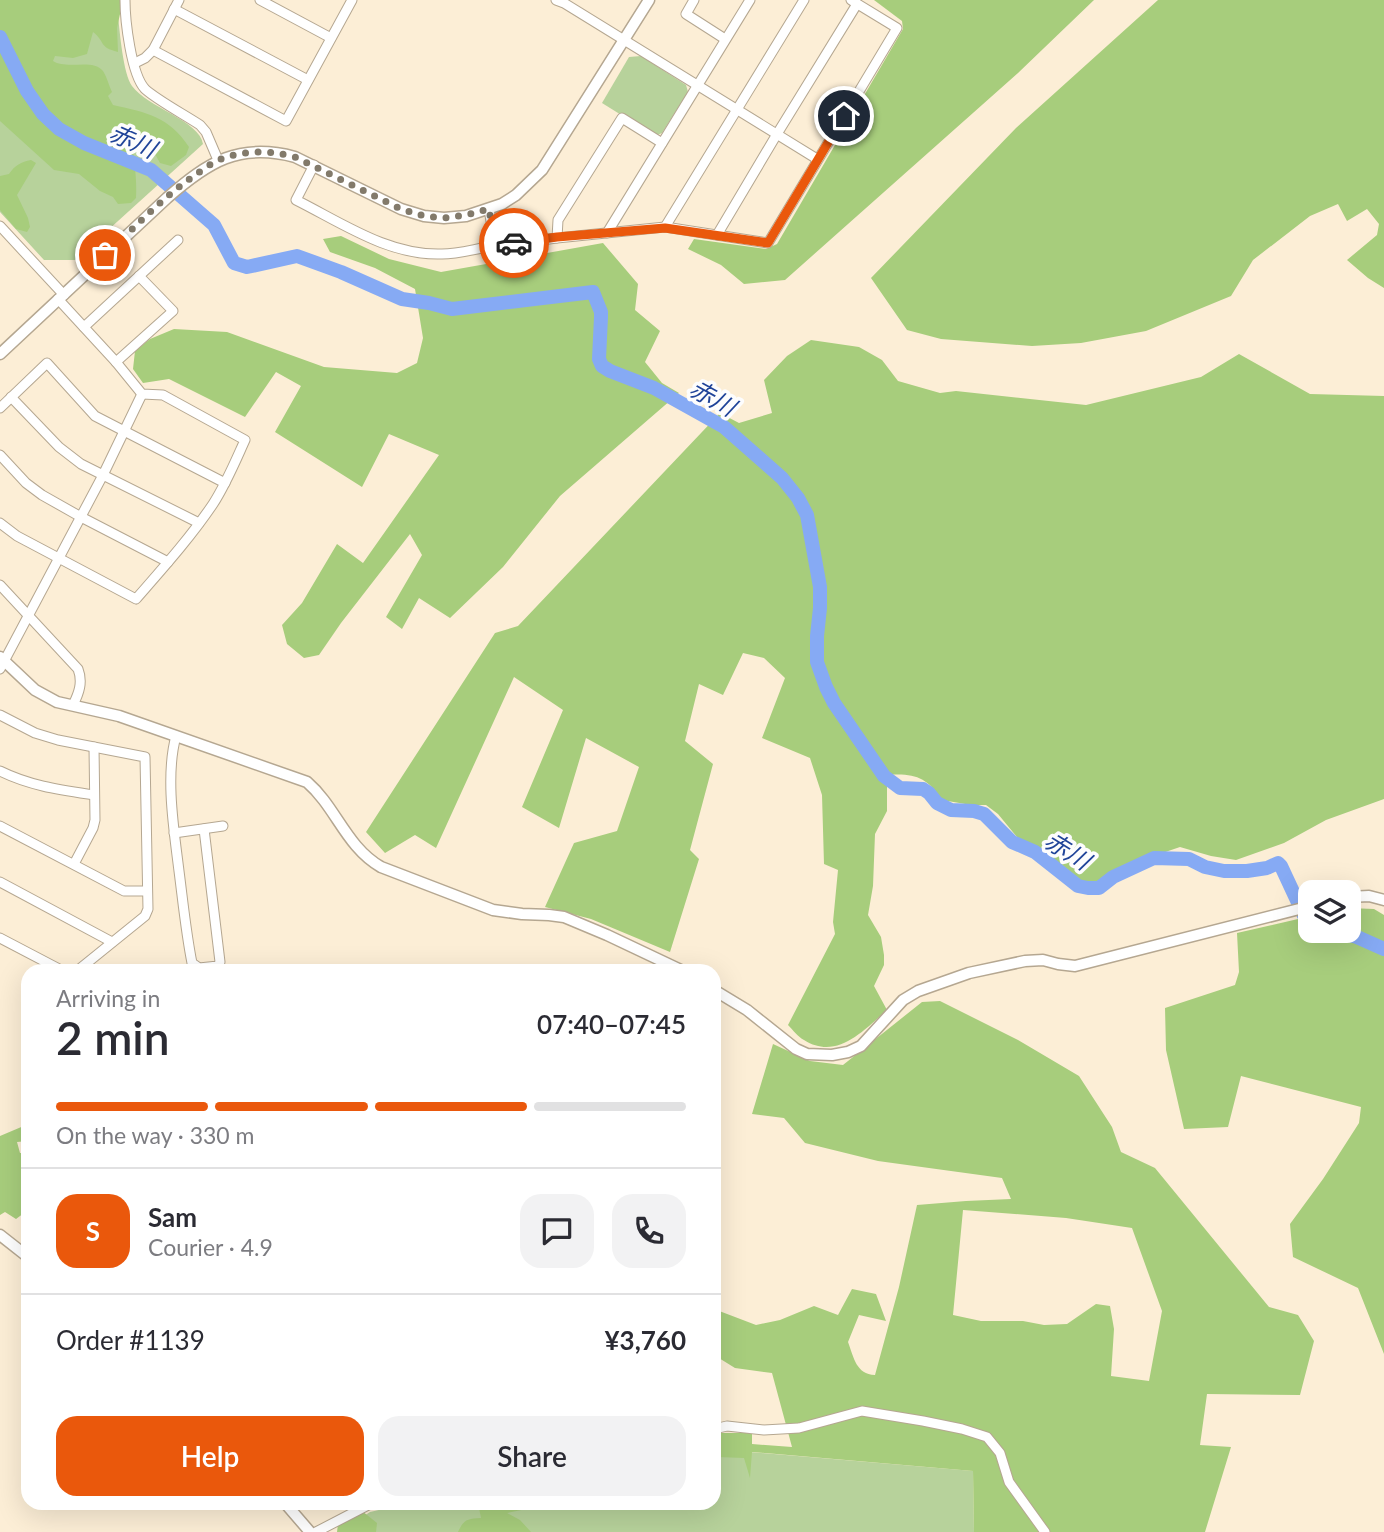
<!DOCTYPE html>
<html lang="en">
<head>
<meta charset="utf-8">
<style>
	body { margin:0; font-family:Lato,"Noto Sans JP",sans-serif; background:#f2f2f3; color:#2b2b33; height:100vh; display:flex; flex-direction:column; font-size:26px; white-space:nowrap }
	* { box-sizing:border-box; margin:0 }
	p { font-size:23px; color:#7c7c81 }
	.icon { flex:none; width:38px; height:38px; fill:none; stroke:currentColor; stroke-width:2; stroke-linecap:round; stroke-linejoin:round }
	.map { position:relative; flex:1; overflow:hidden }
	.sheet { position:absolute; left:21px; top:964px; width:700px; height:546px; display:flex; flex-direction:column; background:#fff; border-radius:21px; box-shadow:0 7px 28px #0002 }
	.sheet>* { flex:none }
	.fabs { position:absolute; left:1298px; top:880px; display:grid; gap:14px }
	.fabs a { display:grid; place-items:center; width:63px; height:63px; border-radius:14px; background:#fff; box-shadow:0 7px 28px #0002; font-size:35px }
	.pin { position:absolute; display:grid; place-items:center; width:60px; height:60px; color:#fff; margin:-30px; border:4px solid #fff; border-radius:50%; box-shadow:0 2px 7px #0007 }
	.courier { position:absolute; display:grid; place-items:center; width:70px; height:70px; margin:-35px; border:5px solid #ea580c; border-radius:50%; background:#fff; color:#222; box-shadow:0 2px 9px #0007 }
	.headline em { font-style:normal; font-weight:600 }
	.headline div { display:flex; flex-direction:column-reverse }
	.headline { display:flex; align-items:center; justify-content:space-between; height:119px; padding:0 35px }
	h1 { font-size:46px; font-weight:600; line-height:52px }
	.bar { display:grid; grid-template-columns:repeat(4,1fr); gap:10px 7px; align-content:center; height:84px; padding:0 35px }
	.bar i { height:9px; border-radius:5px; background:#e1e1e2 }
	.bar .current { background:#ea580c }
	.bar p { grid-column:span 4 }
	.line { display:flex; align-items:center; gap:18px; padding:0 35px; border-top:2px solid #e1e1e2 }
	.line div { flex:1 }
	.round { display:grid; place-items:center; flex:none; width:74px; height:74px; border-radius:21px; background:#f2f2f3 }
	.cta { display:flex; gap:14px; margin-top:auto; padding:14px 35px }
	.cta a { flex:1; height:80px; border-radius:21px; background:#ea580c; color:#fff; font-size:28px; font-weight:600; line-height:80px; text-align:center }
	.cta a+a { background:#f2f2f3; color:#2b2b33 }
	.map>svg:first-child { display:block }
</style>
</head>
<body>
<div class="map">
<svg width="1384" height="1532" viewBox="0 0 1384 1532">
	<rect width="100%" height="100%" fill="#fceed6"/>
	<g fill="#b7d29b">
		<path d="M 0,0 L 118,16 C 120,33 123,73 132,86 C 147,107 200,121 203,144 L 75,260 L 44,260 L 0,212 Z"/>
		<polygon points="641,56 686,85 688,92 662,133 655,136 602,103 629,57"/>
		<polygon points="714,1449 973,1471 974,1532 339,1532 370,1512 409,1503 714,1503"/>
	</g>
	<g fill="#a7cd7c" fill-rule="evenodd">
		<path d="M 0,0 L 123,0 L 117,28 L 118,52 C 98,47 106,42 93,32 L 87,54 L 73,58 L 55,56 L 53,61 C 67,70 93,58 103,71 C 107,77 109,86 112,92 L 108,96 L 113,105 C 148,113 168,116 189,147 L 186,155 L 171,166 L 160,163 L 154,152 L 152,143 L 136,140 L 124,141 L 125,147 L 134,155 C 135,169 137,184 136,198 L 131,203 L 118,204 L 113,197 L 100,191 L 79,174 L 54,170 L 0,121 Z"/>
		<polygon points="874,0 1094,0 1018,73 785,280 744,284 721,265 688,249 694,239 766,249 777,244 903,29 902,21"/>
		<polygon points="1158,0 1384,0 1384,288 1368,278 1347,260 1377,235 1379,224 1367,209 1347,221 1338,204 1310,216 1253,260 1231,296 1146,331 1081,343 1032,346 941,339 907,330 871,278 1016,128"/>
		<path d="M 31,160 L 36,163 L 17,195 L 28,218 L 30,227 L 27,232 L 16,229 L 0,210 L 0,176 L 9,174 C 15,165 21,162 31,160 Z"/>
		<polygon points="341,236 389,259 441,272 603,243 638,284 635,310 660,331 645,362 662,383 679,393 560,496 503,567 450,618 419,598 402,629 386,617 422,555 410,534 341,623 319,655 304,658 287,644 282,625 302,603 337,544 363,563 439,455 389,434 362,487 275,432 301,386 276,372 245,417 169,379 143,383 133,369 135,351 150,339 174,329 227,332 324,367 397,373 417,363 423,338 415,289 375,268 330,252 323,239"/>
		<path d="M 811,340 L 859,347 L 882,360 L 898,381 L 940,393 L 956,391 L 1086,405 L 1201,377 L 1239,354 L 1310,394 L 1384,396 L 1384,799 L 1326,820 L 1284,843 L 1236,860 L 1211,856 L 1180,847 L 1130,864 L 1099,883 L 1091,885 L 1081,883 L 1067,870 L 1022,843 L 998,814 L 986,805 L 971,805 L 942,800 C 927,777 914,773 887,775 L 887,811 L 875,834 L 873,886 L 868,915 L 881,937 L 884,955 L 884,965 L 874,986 L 887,1010 C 864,1030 837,1061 804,1040 C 798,1037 793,1030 788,1025 L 835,934 L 833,922 L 838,870 L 824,864 L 822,795 L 810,758 L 762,738 L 785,678 L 764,658 L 743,653 L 723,695 L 699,684 L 685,741 L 713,764 L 690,850 L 699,859 L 670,952 L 591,919 L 545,907 L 574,843 L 617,831 L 639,767 L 586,738 L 559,828 L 522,807 L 563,710 L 514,677 L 436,848 L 415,835 L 385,853 L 366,832 L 495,633 L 518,626 L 720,413 L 739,423 L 772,413 L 764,380 L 787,356 Z"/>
		<polygon points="1349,908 1374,909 1384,915 1384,1354 1358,1288 1293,1257 1290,1224 1323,1179 1359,1123 1361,1107 1241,1076 1228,1127 1184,1129 1166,1050 1165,1008 1235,985 1239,972 1237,933 1311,916 1311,931 1349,931"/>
		<path d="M 940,1001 L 1018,1040 L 1079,1076 L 1112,1127 L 1121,1152 L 1155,1168 L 1269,1307 L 1298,1315 L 1314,1341 L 1300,1395 L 1207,1394 L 1200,1445 L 1231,1447 L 1205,1532 L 974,1532 L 973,1471 L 752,1452 L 750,1478 L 744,1458 L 717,1457 L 714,1459 L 714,1433 L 752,1433 L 752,1444 L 792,1447 L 772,1373 L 735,1368 L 714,1355 L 714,1309 L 756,1325 L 780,1320 L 814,1306 L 838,1315 L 852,1289 L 876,1294 L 886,1321 L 859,1315 L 848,1342 C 854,1358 856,1374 875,1375 L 899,1287 L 917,1205 L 966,1201 L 1011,1199 L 1002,1178 L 878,1161 L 805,1143 L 784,1118 L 752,1114 L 773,1044 L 810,1061 L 843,1065 L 922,1002 ZM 963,1210 L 1066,1218 L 1132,1228 L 1162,1311 L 1149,1381 L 1111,1376 L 1114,1329 L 1110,1306 L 1096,1304 L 1067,1324 L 1044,1325 L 1023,1321 L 981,1321 L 953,1315 Z"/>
		<polygon points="26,1125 28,1126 28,1141 17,1142 20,1153 28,1153 28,1214 24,1213 16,1219 5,1212 0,1215 0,1136"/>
		<path d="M 478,1503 L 543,1503 L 541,1506 L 507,1513 L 520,1520 L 531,1532 L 458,1532 C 464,1519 467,1519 481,1518 Z"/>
		<polygon points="362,1511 377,1523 376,1532 337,1532 338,1524"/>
	</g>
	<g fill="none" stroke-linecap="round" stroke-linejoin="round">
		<g stroke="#86aaf4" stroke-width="14">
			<polyline points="0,37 27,91 43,114 59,129 84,143 151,170 214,225 234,263 247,267 297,256 341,272 402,299 429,303 452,309 593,292 601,312 601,317 599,359 602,366 610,371 654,388 724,427 782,478 798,498 807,515 820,587 820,608 817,636 817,662 826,687 834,703 884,776 900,788 923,789 929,793 937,803 951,810 974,811 984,814 1012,842 1035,852 1078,886 1088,888 1099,888 1113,877 1154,858 1189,859 1205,867 1224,871 1247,871 1267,868 1278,863 1281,866 1308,924 1311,925"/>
			<polyline points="1335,931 1357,937 1384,949"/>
		</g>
		<g stroke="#b5a791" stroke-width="11">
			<g id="minor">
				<path d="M 125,0 C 125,20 131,74 145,89 C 157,100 185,115 200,125 L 206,132 L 218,160"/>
				<polyline points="260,0 331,38"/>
				<polyline points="556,0 564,3 817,159"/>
				<polyline points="694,0 686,14 725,39"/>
				<polyline points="174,9 308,80"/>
				<polyline points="153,50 286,121 352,0"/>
				<polyline points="135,63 145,58 153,50 179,0"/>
				<path d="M 314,165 L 296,200 C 342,223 389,256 442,254 C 459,254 478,248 495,246"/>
				<polyline points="489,209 495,246 557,238 665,227 768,243 897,28 851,0"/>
				<polyline points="0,226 64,295"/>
				<polyline points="665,227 804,0"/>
				<polyline points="607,233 750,0"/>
				<polyline points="717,235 777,134 857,4"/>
				<polyline points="557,238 558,220 622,118 662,143"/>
				<polyline points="84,327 178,240"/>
				<polyline points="116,362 173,311 139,276"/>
				<polyline points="11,397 59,447 81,464 199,523"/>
				<polyline points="0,408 47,363 95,416 225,483"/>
				<polyline points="0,455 26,483 42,495 81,517 168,562"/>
				<path d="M 0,523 L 17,536 L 136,599 C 163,568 190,538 213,504 C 226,484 235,462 245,440 L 163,395 L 142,394 L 116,362 L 58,299"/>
				<path d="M 0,585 L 78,669 C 83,682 79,693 73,705"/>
				<polyline points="0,669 103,475 142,394"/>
				<polyline points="0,715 35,733 58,740 145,757 148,909 145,916 77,971"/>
				<path d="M 176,736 C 165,776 174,830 179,871 C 183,902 186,933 192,963 L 199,968 L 218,966 L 220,962 L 204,829"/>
				<path d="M 0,771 C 30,786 61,790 94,795"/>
				<polyline points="0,826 124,891 147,891"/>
				<polyline points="174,833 223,826"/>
				<polyline points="74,864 93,828 95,820 94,747"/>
				<polyline points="0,882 112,942"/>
				<polyline points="0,938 63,971"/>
				<polyline points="714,1429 727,1426 764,1430 799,1428 862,1411 923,1421 962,1429 987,1437 1000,1453 1009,1482 1045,1532"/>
				<polyline points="316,1532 372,1503"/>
			</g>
		</g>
		<g stroke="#b5a791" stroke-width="13">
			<g id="tertiary">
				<path d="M 0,354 L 167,198 C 208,162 239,142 295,157 L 401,209 L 424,216 L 444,218 L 466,216 L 502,204 L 516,195 L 542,170 L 649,0"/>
				<path d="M 0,657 L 35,690 L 57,702 L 119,716 L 307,782 C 336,807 346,847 381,867 L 493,910 L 522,914 L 549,915 L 564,917 L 607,935 L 683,971"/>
				<polyline points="1349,897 1369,896 1384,900"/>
				<polyline points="714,990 747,1010 796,1049 807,1054 832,1055 848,1052 861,1046 903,1000 918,991 969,973 1025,961 1043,960 1058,964 1075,966 1311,906"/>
				<polyline points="0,1235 28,1257"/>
				<polyline points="285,1503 310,1532"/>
			</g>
		</g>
		<use href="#minor" stroke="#fff" stroke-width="9"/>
		<use href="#tertiary" stroke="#fff" stroke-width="10"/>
	</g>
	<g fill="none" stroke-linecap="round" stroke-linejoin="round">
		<path stroke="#827a6b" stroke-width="7" stroke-dasharray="0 12.6" d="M 105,255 C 135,227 164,196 198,173 C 205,168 213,162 221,159 C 246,150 270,150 295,157 L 401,209 L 424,216 L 444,218 L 466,215 L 489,209 L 495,246 L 514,243"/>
		<polyline stroke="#ea580c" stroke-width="9" points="514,243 557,237 665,228 768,243 844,116"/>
	</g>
	<g text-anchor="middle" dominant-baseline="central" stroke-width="7" stroke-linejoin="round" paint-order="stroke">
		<g font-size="24" font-style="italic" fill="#204499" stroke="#fdfdfd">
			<text transform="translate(133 140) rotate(24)">赤川</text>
			<text transform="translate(713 397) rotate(29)">赤川</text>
			<text transform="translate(1068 850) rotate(32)">赤川</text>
		</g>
	</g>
</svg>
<div class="fabs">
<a><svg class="icon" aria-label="layers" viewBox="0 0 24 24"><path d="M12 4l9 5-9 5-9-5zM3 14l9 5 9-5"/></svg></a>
</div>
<div class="pin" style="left:105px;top:255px;background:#ea580c"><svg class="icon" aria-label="bag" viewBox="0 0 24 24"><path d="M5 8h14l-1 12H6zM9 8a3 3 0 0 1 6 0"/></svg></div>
<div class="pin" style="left:844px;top:116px;background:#1f2937"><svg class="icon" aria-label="home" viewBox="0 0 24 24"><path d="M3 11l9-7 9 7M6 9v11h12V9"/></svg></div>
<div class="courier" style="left:514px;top:243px"><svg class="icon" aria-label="car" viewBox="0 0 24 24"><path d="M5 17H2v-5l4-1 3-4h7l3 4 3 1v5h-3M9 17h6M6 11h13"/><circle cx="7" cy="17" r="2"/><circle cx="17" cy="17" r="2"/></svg></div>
<section class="sheet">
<div class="headline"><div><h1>2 min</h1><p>Arriving in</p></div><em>07:40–07:45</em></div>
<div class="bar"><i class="current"></i><i class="current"></i><i class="current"></i><i></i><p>On the way · 330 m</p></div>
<div class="line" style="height:126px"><b class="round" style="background:#ea580c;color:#fff">S</b><div><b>Sam</b><p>Courier · 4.9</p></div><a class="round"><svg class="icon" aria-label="chat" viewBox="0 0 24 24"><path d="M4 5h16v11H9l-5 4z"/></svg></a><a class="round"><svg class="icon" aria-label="phone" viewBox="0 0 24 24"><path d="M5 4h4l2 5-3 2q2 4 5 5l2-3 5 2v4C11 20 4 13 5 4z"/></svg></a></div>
<div class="line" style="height:91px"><div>Order #1139</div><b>¥3,760</b></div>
<div class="cta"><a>Help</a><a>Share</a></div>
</section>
</div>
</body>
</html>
